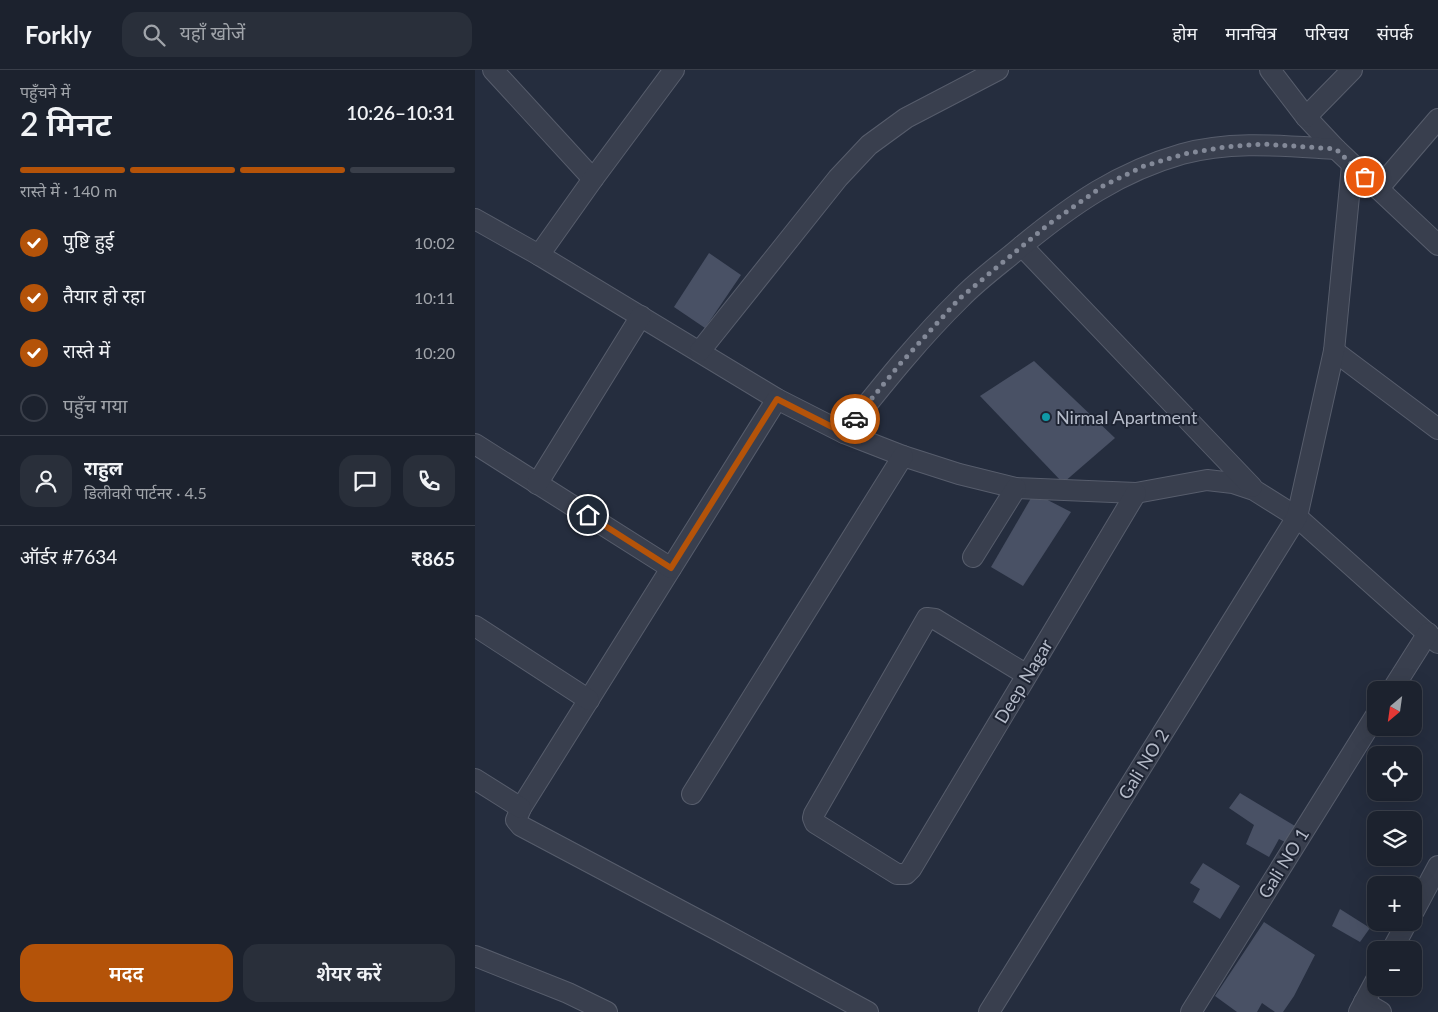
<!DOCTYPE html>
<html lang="hi">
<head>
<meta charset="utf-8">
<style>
	body { margin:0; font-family:Lato,"Noto Sans Devanagari",sans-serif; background:#292f3a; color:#f1f3f6; height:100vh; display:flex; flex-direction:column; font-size:19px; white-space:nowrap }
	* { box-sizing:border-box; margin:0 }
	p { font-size:16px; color:#a0a4aa }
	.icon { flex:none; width:28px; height:28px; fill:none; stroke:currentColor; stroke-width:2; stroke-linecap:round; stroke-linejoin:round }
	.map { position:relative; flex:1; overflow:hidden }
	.side { display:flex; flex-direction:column; background:#1c222e; width:475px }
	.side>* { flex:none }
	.needle { width:32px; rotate:209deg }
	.buttons { position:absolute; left:892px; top:611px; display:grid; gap:10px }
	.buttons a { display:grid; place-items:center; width:55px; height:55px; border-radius:10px; background:#1c222e; box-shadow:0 5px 20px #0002,0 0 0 1px #3a3f4a; font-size:25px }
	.pin { position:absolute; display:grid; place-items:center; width:42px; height:42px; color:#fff; margin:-21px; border:2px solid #fff; border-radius:50%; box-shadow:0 1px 5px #0007 }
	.courier { position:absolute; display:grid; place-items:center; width:50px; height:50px; margin:-25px; border:4px solid #b45309; border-radius:50%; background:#fff; color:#222; box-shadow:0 1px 6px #0007 }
	.overview em { font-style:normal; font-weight:600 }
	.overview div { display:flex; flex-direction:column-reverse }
	.overview { display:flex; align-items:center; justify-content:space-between; height:85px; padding:0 20px }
	h1 { font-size:32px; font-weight:600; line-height:38px }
	.bar { display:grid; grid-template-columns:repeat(4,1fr); gap:8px 5px; align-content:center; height:60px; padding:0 20px }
	.bar i { height:6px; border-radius:4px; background:#3a3f4a }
	.bar .on { background:#b45309 }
	.bar p { grid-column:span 4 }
	.line { display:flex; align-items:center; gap:12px; padding:0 20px; border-top:1px solid #3a3f4a }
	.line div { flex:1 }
	.round { display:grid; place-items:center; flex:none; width:52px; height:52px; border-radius:15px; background:#292f3a }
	ol { padding:0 20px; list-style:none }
	li { display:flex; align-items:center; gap:15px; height:55px }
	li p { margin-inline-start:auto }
	li .icon { padding:5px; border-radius:50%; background:#b45309; color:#fff; stroke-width:4 }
	li:last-child { color:#a0a4aa }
	li i { width:28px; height:28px; border:2px solid #3a3f4a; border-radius:50% }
	.primary-button { display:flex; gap:10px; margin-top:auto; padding:10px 20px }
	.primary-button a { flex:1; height:58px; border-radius:15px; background:#b45309; color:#fff; font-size:20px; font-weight:600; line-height:58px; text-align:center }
	.primary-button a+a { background:#292f3a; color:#f1f3f6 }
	header { display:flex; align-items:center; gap:30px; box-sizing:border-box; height:70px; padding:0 25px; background:#1c222e; border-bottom:1px solid #3a3f4a }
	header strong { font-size:24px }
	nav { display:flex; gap:28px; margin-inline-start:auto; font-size:18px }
	.search { width:350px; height:45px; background:#292f3a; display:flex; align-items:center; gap:12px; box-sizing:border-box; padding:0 18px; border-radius:15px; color:#a0a4aa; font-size:19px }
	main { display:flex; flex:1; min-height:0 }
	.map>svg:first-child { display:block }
</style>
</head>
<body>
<header>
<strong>Forkly</strong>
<div class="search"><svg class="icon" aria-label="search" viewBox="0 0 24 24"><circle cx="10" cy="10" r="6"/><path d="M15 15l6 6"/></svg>यहाँ खोजें</div>
<nav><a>होम</a><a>मानचित्र</a><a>परिचय</a><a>संपर्क</a></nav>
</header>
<main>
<section class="side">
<div class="overview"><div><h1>2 मिनट</h1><p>पहुँचने में</p></div><em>10:26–10:31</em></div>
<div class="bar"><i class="on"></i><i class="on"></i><i class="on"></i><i></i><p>रास्ते में · 140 m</p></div>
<ol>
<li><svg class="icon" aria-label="check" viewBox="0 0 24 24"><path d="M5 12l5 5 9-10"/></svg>पुष्टि हुई<p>10:02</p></li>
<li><svg class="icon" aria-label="check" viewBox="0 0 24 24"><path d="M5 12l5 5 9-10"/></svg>तैयार हो रहा<p>10:11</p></li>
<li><svg class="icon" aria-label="check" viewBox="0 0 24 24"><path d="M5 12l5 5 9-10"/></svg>रास्ते में<p>10:20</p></li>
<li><i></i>पहुँच गया</li>
</ol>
<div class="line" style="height:90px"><a class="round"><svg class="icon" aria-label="person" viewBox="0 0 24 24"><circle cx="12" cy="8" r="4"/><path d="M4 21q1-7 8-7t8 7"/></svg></a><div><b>राहुल</b><p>डिलीवरी पार्टनर · 4.5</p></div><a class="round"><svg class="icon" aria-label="chat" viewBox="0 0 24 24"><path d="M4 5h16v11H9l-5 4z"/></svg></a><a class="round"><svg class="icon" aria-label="phone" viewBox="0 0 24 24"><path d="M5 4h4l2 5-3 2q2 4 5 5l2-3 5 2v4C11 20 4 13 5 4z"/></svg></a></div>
<div class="line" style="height:65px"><div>ऑर्डर #7634</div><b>₹865</b></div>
<div class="primary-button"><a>मदद</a><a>शेयर करें</a></div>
</section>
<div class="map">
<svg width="963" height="942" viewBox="0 0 963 942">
	<rect width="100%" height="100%" fill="#252d3e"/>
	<g fill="#495165">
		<polygon points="234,183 266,205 230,258 199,237"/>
		<polygon points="559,291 640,368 588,413 505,326"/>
		<polygon points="559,423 596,442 548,516 516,497"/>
		<polygon points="765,723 825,759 814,774 804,769 794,787 771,774 779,755 754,738"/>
		<polygon points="728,793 765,816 745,849 718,832 725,819 715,813"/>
		<polygon points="865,839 895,858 885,872 857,856"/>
		<polygon points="789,852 840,885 819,926 808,942 800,942 787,933 782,942 762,942 740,926"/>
	</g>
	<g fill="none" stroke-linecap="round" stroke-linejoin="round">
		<g stroke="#575d6c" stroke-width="22">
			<g id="minor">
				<polyline points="18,0 118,109"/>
				<polyline points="795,0 831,47 861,79 963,175"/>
				<polyline points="831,47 877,0"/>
				<polyline points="903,119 963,49"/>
				<polyline points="0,149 64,185 302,329 369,363 428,386 484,404 541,418 661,423 732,410 758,413 779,420 822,447 963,573"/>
				<polyline points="547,176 777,417"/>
				<polyline points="64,185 118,109 199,0"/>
				<polyline points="225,281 363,108 394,75 431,48 523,0"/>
				<polyline points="859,281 963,359"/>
				<polyline points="302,329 46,738 41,750 46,756 244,861 393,942"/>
				<path d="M 369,363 C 406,317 443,270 485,229 C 504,209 527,193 548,175 C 598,134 644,102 707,84 C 757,70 810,76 861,79"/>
				<polyline points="0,374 196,498"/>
				<polyline points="62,414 166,246"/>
				<polyline points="498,487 541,418"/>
				<polyline points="0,556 114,630"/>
				<polyline points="552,605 460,549 452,548 339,744 338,748 340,753 422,804 431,804 436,799 661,423"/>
				<polyline points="917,620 953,563"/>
				<polyline points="0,709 46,738"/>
				<polyline points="217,724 428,386"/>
				<polyline points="939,841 963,796"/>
				<polyline points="917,880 932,852"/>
				<polyline points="0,886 93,923 132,942"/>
				<polyline points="889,932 906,942"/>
				<polyline points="514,942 822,447 859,281 877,95"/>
				<polyline points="716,942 901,645"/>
				<polyline points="884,942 901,910"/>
			</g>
		</g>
		<use href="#minor" stroke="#393f4e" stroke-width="20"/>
	</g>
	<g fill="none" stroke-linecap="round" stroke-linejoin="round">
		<polyline stroke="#838998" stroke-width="5" stroke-dasharray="0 9" points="380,349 425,294 485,228 574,154 628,116 669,96 696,88 709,84 750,77 788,74 861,79 890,107"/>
		<polyline stroke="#b45309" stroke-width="6" points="113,445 196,498 302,329 369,363 380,349"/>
	</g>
	<circle fill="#0f9aa8" stroke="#1e2433" stroke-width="2" cx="571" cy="347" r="5"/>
	<g text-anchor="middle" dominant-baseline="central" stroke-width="4" stroke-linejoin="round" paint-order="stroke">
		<g font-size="18" fill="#b5bbc9" stroke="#1e2433" text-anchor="start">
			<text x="581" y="347">Nirmal Apartment</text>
		</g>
		<g font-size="18" fill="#b5bbc9" stroke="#1e2433">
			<text transform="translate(548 611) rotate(-59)">Deep Nagar</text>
			<text transform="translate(668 694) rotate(-58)">Gali NO 2</text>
			<text transform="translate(808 793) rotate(-58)">Gali NO 1</text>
		</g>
	</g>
</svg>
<div class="buttons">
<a><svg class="needle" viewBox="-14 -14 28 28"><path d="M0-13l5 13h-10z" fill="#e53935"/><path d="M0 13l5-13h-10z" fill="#a0a4aa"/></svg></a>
<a><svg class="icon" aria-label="locate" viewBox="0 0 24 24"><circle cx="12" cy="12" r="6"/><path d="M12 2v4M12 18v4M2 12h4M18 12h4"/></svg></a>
<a><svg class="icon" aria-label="layers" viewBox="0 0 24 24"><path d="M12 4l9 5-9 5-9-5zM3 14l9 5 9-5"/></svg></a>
<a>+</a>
<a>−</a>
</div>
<div class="pin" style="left:890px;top:107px;background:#ea580c"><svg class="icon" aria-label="bag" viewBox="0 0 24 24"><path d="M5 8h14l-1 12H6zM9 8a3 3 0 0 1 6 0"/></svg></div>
<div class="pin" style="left:113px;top:445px;background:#1f2937"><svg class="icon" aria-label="home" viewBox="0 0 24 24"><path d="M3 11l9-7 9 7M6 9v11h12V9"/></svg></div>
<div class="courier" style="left:380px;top:349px"><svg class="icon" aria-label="car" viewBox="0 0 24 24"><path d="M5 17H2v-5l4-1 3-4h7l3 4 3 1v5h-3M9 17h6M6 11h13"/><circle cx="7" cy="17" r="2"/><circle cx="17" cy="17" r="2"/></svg></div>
</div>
</main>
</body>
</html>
